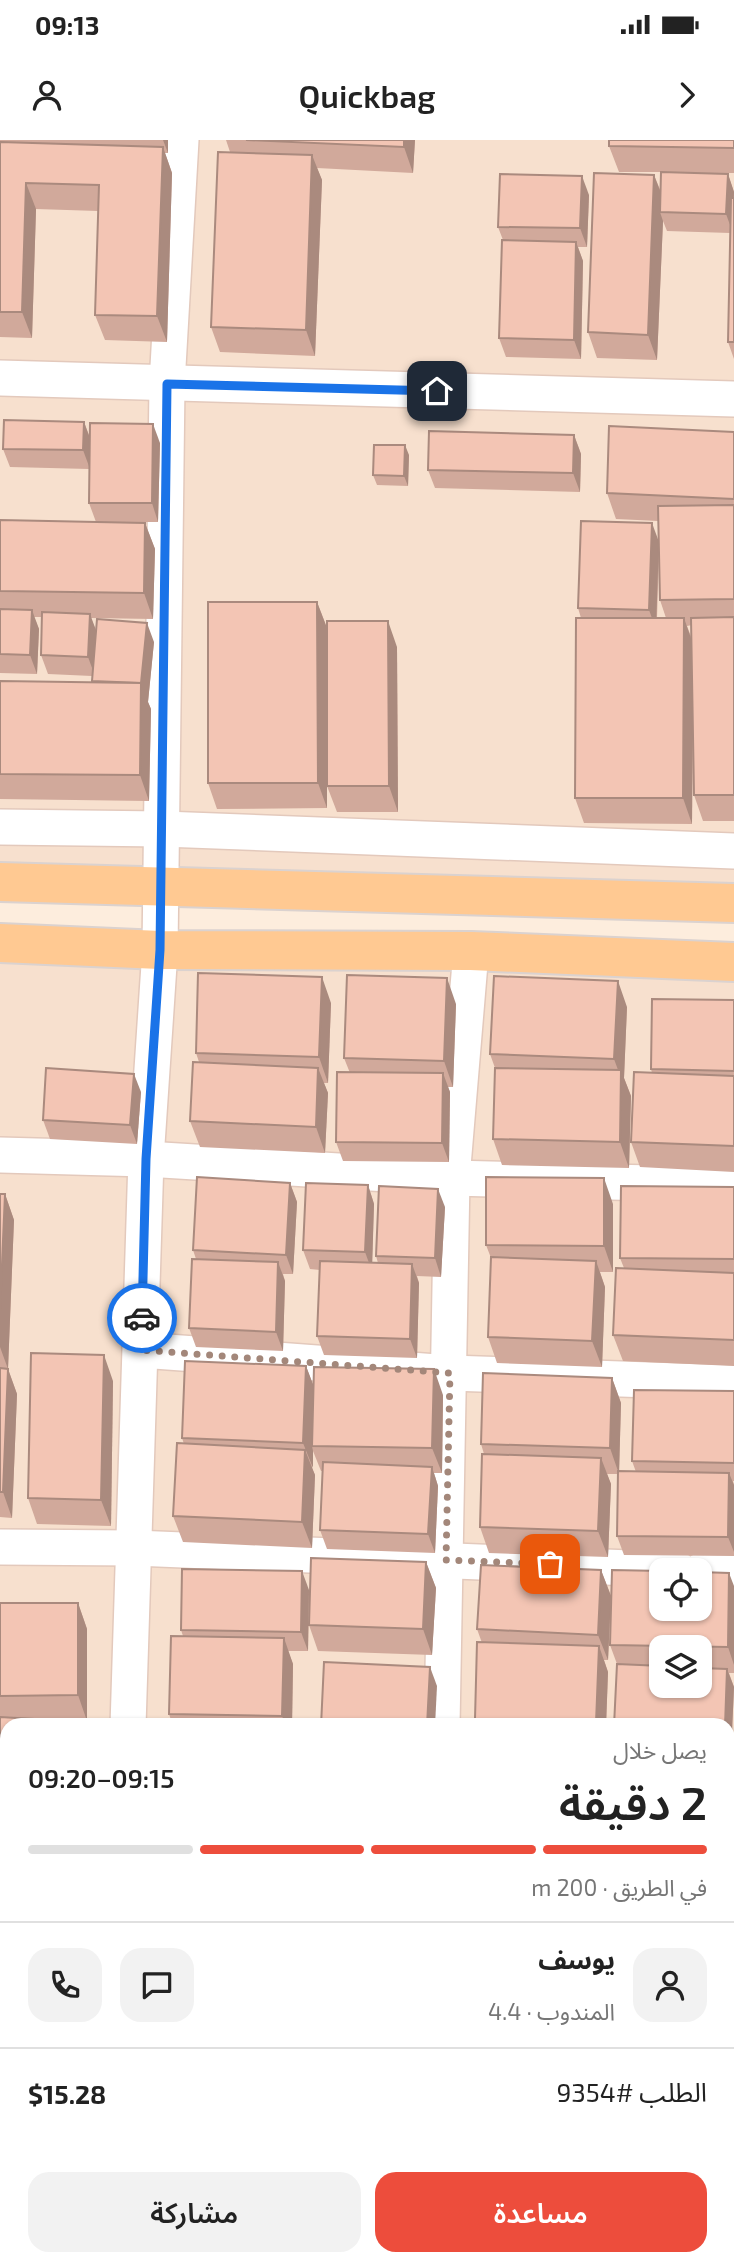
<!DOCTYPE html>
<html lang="ar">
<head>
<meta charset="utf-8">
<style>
	body { margin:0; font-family:"Exo 2","Noto Sans Arabic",sans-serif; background:#f2f2f2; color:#222; direction:rtl; height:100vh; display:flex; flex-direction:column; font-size:26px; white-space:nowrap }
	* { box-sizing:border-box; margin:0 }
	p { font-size:23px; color:#767676 }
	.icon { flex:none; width:38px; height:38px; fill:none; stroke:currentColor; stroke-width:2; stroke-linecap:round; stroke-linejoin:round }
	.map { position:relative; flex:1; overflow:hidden; direction:ltr }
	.details { position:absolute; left:0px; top:1578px; width:735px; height:548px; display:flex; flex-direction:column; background:#fff; border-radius:21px 21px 0 0; box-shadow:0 2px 5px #0004; direction:rtl }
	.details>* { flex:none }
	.fabs { position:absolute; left:649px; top:1418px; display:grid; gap:14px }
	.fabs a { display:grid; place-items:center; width:63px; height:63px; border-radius:14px; background:#fff; box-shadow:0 2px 5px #0004; font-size:35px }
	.pin { position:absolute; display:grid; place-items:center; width:60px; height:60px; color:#fff; margin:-30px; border-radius:14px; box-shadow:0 4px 10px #0006 }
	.courier { position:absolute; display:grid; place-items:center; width:70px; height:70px; margin:-35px; border:5px solid #1a73e8; border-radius:50%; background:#fff; color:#222; box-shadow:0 2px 9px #0007 }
	.headline em { font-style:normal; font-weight:600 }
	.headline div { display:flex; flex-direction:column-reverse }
	.headline { display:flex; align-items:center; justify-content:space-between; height:119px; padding:0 28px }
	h1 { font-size:46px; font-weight:600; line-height:52px }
	.bar { display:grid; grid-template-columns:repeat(4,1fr); gap:10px 7px; align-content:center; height:84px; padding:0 28px }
	.bar i { height:9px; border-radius:5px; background:#e0e0e0 }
	.bar .current { background:#ed4d3c }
	.bar p { grid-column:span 4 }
	.line { display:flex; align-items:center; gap:18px; padding:0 28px; border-top:2px solid #e0e0e0 }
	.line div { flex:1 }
	.round { display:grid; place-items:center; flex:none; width:74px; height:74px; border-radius:21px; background:#f2f2f2 }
	.button { display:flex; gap:14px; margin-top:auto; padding:14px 28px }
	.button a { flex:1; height:80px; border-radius:21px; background:#ed4d3c; color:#fff; font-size:28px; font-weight:600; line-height:80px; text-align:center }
	.button a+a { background:#f2f2f2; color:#222 }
	.status { display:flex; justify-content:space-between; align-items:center; height:49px; padding:0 35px; background:#fff; direction:ltr }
	.status svg { height:19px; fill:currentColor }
	header { display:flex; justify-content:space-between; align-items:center; height:91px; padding:0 28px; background:#fff; font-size:32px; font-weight:600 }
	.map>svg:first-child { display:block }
</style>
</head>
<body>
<div class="status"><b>09:13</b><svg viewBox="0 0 49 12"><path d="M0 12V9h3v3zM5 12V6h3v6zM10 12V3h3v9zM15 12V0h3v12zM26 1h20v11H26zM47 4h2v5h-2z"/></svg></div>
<header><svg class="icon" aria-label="forward" viewBox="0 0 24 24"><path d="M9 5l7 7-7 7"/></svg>Quickbag<svg class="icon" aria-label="person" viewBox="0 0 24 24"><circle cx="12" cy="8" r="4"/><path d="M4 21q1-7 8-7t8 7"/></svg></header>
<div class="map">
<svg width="734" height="2126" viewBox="0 0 734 2126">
	<rect width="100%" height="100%" fill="#fdeddd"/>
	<g fill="#f7e0ce" fill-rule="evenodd">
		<polygon points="0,0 734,0 734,746 0,722"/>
		<path d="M 0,803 L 734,826 L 734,1971 L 728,2007 L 728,1586 L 7,1586 L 7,2119 L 109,2119 L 109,2126 L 0,2126 ZM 662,1430 L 700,1430 L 700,1468 L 662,1468 ZM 662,1507 L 700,1507 L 700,1545 L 662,1545 Z"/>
	</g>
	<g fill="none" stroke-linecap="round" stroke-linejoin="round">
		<g stroke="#e3c9bc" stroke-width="38">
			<g id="street">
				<polyline points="0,238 734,259"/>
				<polyline points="0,687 163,689 734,711"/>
				<polyline points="0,1015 146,1019 452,1038 734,1045"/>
				<polyline points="141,1210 450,1233 734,1243"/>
				<polyline points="0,1407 134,1408 679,1430"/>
				<polyline points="700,1431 734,1432"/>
				<polyline points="128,1586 146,1019 160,810 167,244 181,0"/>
				<polyline points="442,1586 452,1038 471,811"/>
				<polyline points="728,1632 734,1633"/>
				<polyline points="728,1834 734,1835"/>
				<polyline points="728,2089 734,1875"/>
				<polyline points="111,2126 111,2119"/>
				<polyline points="418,2126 419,2119"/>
				<polyline points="727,2126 727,2119"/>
			</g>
		</g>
		<g stroke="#dbd2cf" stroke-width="42">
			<g id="primary">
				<polyline points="0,742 734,763"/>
				<polyline points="0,803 160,810 471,811 734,822"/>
			</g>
		</g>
		<use href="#street" stroke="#fff" stroke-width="35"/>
		<use href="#primary" stroke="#ffc992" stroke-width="38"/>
	</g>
	<g fill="#d1a99b" fill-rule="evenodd">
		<polygon points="0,0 168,0 168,13 165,13 172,33 167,202 105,200 95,175 98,71 36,69 32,198 0,197"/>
		<polygon points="226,0 415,0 413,33 317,28 322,40 315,216 220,212 211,187 230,12"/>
		<polygon points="734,0 734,33 682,33 728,34 734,52 734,219 728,202 730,93 667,91 663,81 657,220 597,218 588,192 654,35 661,52 661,32 619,32 609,6"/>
		<polygon points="589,55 587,107 578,107 583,121 581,219 506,217 499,198 503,100 498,87"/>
		<polygon points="84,282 90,298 160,303 158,382 96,382 89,363 89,329 10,327 3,309"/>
		<path d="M 734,292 L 734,681 L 703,681 L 694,655 L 693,593 L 692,684 L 584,683 L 575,658 L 581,478 L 578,468 L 659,400 L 658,381 L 616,379 L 607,353 ZM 659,412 L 660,460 L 666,478 L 657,478 ZM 692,485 L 692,499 L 687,486 Z"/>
		<polygon points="574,295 581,314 580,352 435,348 428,330"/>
		<polygon points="409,315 408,346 377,345 373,335"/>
		<polygon points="0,380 145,383 155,409 153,479 91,478 96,491 154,502 148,562 151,569 149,661 0,659 0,541 92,543 92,536 48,534 41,515 42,477 34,477 39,489 37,534 0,533"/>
		<polygon points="317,462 327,488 397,507 398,672 337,672 327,646 327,549 327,668 217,669 208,643"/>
		<polygon points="734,860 734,1032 640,1027 631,1002 652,933 651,929"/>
		<polygon points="331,863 328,943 324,943 328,953 325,1013 200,1007 190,981 199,922 196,913"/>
		<polygon points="456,864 453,947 448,947 450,952 449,1022 343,1021 336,1002 350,933 344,918"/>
		<polygon points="627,867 624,938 631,956 629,1028 502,1025 493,999 495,928 490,914"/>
		<polygon points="141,952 137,1004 50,999 43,980"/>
		<polygon points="290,1043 297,1062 293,1134 283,1134 285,1141 283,1211 196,1207 189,1188 196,1119 193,1110"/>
		<polygon points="368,1045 374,1064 372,1122 378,1123 376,1116 445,1067 441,1137 417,1136 419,1143 417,1218 324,1215 317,1196 320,1130 310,1129 303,1110"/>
		<polygon points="734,1047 734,1226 623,1221 613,1195 624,1128 620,1118"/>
		<polygon points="0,1054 5,1054 14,1080 8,1229 17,1254 12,1378 0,1377"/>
		<polygon points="613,1064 613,1132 600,1132 605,1147 602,1227 497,1223 488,1197 491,1118 486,1105"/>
		<polygon points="306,1226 313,1245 443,1255 442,1333 434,1333 438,1346 435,1413 327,1409 320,1390 323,1331 321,1331 313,1311 312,1328 315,1335 312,1408 183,1402 173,1376 184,1304 182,1298"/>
		<polygon points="612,1238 621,1263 619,1332 636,1332 632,1321 734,1251 734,1341 733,1341 734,1345 734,1416 624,1415 617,1396 618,1334 607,1334 611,1344 608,1417 489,1413 480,1387 484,1314 481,1304"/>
		<polygon points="113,1241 111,1386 37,1384 28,1358"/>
		<polygon points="426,1422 436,1448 432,1515 318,1511 309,1485"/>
		<polygon points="601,1430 611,1456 608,1520 604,1520 608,1532 606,1586 477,1586 475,1579 482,1503 477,1489"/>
		<path d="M 734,1446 L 734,1533 L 729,1533 L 734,1547 L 731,1614 L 728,1614 L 728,1586 L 617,1524 L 610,1505 ZM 662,1507 L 700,1507 L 700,1545 L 662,1545 Z"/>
		<polygon points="309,1450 308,1511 288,1511 293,1524 292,1586 173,1586 169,1574 183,1496 181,1490"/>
		<polygon points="0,1463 78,1463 87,1489 87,1581 63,1581 7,1586 7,1855 0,1855"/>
		<rect x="0" y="1857" width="7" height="110"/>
		<rect x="0" y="1970" width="7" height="109"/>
	</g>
	<g fill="#aa8a7e">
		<polygon points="163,0 168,0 168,13"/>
		<polygon points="404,0 415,0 413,33 404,7"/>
		<polygon points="163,7 172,33 167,202 157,176"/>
		<polygon points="312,15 322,40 315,216 306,190"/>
		<polygon points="728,34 734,52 733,93 726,74"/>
		<polygon points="654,35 664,61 660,72 663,81 657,220 648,195"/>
		<polygon points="582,36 589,55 587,107 580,88"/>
		<polygon points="26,43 36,69 32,198 22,172"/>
		<polygon points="576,102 583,121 581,219 574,200"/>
		<polygon points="84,282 91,301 90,329 83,310"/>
		<polygon points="153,284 160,303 158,382 152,363"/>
		<polygon points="574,295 581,314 580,352 573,333"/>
		<polygon points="405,305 409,315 408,346 404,336"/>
		<polygon points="145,383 155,409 153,479 144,453"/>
		<polygon points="652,383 659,402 656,489 649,470"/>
		<polygon points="317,462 327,488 327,668 318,643"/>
		<polygon points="32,470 39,489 37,534 30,515"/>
		<polygon points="90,474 97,493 95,536 88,517"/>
		<polygon points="684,478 693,504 692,684 683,658"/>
		<polygon points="388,481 397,507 398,672 389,646"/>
		<polygon points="147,483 154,502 148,562 151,569 149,661 140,635 141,546"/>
		<polygon points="322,837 331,863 328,943 319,917"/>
		<polygon points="447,838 456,864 453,947 444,921"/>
		<polygon points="618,841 627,867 624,938 631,956 629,1028 620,1002 621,938 614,919"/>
		<polygon points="318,928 328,953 325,1013 316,987"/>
		<polygon points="443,933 450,952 449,1022 442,1003"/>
		<polygon points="134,934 141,952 137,1004 130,985"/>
		<polygon points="604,1038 613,1064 613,1132 604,1106"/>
		<polygon points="290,1043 297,1062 293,1134 286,1115"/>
		<polygon points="368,1045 374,1064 372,1131 365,1112"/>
		<polygon points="438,1049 445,1067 441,1137 435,1118"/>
		<polygon points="5,1054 14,1080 8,1229 17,1254 12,1378 3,1352 8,1229 0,1207 0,1171"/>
		<polygon points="596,1121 605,1147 602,1227 592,1201"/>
		<polygon points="278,1122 285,1141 283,1211 276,1192"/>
		<polygon points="412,1124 419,1143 417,1218 410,1199"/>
		<polygon points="104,1215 113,1241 111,1386 101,1360"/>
		<polygon points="306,1226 316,1252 312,1306 313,1311 313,1328 303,1303"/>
		<polygon points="434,1229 443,1255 442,1333 432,1308"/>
		<polygon points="612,1238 621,1263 619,1334 610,1308"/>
		<polygon points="305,1310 315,1335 312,1408 302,1382"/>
		<polygon points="601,1318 611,1344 608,1417 598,1391"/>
		<polygon points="432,1327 438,1346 435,1413 428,1394"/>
		<polygon points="729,1333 734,1345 734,1412 728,1397"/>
		<polygon points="426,1422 436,1448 432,1515 423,1489"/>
		<polygon points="601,1430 611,1456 608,1520 598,1495"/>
		<polygon points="302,1431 309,1450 308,1511 301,1492"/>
		<polygon points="729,1433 734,1446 734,1525 728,1507"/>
		<polygon points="78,1463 87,1489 87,1581 78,1555"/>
		<polygon points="284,1498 293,1524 292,1586 286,1586 282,1576"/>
		<polygon points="599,1506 608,1532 606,1586 597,1586 596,1583"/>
		<polygon points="430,1527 437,1546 435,1586 427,1586"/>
		<polygon points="727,1529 734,1547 731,1614 728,1605 728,1586 725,1586"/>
	</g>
	<g fill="#f3c5b4" stroke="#aa8a7e" stroke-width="2">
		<polygon points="246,0 404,0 404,7"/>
		<polygon points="609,0 734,0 734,8 609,6"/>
		<polygon points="0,2 163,7 157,176 95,175 99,45 26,43 22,172 0,172"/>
		<polygon points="218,12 312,15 306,190 211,187"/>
		<polygon points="661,32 728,34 726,74 660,72"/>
		<polygon points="594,33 654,35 648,195 588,192"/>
		<polygon points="500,34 582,36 580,88 498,87"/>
		<polygon points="731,58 734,58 734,202 728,202"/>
		<polygon points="502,100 576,102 574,200 499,198"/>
		<polygon points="4,280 84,282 83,310 3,309"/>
		<polygon points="90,283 153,284 152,363 89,363"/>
		<polygon points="609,286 734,292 734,359 607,353"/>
		<polygon points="429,291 574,295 573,333 428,330"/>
		<polygon points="374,305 405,305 404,336 373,335"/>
		<polygon points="734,365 734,459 660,460 658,366"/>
		<polygon points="0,380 145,383 144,453 0,451"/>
		<polygon points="581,381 652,383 649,470 578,468"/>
		<polygon points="208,462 317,462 318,643 208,643"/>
		<polygon points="0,469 32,470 30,515 0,514"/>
		<polygon points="42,472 90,474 88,517 41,515"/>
		<polygon points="734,477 734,655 694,655 691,478"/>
		<polygon points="576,478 684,478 683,658 575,658"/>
		<polygon points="97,479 147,483 141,543 92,541"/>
		<polygon points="327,481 388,481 389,646 327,646"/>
		<polygon points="0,541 141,543 140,635 0,634"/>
		<polygon points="198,833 322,837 319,917 196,913"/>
		<polygon points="347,835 447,838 444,921 344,918"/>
		<polygon points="494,836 618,841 614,919 490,914"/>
		<polygon points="652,859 734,860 734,931 651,929"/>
		<polygon points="193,922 318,928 316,987 190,981"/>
		<polygon points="46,928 134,934 130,985 43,980"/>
		<polygon points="495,928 621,930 620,1002 493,999"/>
		<polygon points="337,932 443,933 442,1003 336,1002"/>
		<polygon points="634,932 734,936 734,1006 631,1002"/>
		<polygon points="197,1037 290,1043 286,1115 193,1110"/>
		<polygon points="486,1037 604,1038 604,1106 486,1105"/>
		<polygon points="306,1043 368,1045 365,1112 303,1110"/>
		<polygon points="379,1046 438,1049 435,1118 376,1116"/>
		<polygon points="621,1046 734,1047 734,1119 620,1118"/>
		<polygon points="0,1054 5,1054 0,1171"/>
		<polygon points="491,1117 596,1121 592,1201 488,1197"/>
		<polygon points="192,1119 278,1122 276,1192 189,1188"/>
		<polygon points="320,1121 412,1124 410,1199 317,1196"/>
		<polygon points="616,1128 734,1133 734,1200 613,1195"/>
		<polygon points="31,1213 104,1215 101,1360 28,1358"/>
		<polygon points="185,1221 306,1226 303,1303 182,1298"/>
		<polygon points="314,1227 434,1229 432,1308 312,1306"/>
		<polygon points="0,1228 8,1229 3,1352 0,1352"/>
		<polygon points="483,1233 612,1238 610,1308 481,1304"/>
		<polygon points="634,1250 734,1251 734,1323 632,1321"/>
		<polygon points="177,1303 305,1310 302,1382 173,1376"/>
		<polygon points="482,1314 601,1318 598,1391 480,1387"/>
		<polygon points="323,1322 432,1327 428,1394 320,1390"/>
		<polygon points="618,1331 729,1333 728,1397 617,1396"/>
		<polygon points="311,1418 426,1422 423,1489 309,1485"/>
		<polygon points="481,1425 601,1430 598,1495 477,1489"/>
		<polygon points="182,1429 302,1431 301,1492 181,1490"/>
		<polygon points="612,1430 662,1431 662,1468 700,1468 700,1432 729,1433 728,1507 610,1505"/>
		<polygon points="0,1463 78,1463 78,1555 0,1556"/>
		<polygon points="171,1496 284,1498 282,1576 169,1574"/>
		<polygon points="477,1502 599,1506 596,1583 475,1579"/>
		<polygon points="324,1522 430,1527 427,1586 321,1586"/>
		<polygon points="617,1524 662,1526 662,1545 700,1545 700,1528 727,1529 725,1586 614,1586"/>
		<polygon points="0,1577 102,1583 101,1586 7,1586 7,1656 0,1656"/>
		<rect x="0" y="1675" width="7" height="77"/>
		<rect x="0" y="1771" width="7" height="65"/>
		<polygon points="0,1857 7,1857 7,1942 0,1941"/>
		<rect x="0" y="1970" width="7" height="84"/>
	</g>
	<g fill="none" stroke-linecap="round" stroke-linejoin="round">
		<polyline stroke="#a3877a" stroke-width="7" stroke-dasharray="0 12.6" points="142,1178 141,1210 450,1233 446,1420 550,1424"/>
		<polyline stroke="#1a73e8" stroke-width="9" points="142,1178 146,1019 160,810 167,244 437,251"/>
	</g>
</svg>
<div class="fabs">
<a><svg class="icon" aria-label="locate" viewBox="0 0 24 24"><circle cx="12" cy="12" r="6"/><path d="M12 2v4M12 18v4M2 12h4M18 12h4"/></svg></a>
<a><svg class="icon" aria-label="layers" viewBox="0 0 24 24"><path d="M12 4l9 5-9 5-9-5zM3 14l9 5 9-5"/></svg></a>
</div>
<div class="pin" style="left:550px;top:1424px;background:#ea580c"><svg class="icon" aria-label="bag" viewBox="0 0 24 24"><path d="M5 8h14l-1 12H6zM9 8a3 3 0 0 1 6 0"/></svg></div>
<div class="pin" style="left:437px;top:251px;background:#1f2937"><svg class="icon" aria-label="home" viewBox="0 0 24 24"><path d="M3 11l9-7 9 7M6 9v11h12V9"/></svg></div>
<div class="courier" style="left:142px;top:1178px"><svg class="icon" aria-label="car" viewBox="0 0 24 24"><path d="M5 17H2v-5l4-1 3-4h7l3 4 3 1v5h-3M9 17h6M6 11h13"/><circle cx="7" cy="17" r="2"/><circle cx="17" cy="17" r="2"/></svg></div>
<section class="details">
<div class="headline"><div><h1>2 دقيقة</h1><p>يصل خلال</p></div><em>09:15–09:20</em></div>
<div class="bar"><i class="current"></i><i class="current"></i><i class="current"></i><i></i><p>في الطريق · 200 m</p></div>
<div class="line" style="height:126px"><a class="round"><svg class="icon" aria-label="person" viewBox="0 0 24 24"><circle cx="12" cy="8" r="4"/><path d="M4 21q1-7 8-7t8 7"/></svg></a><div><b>يوسف</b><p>المندوب · 4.4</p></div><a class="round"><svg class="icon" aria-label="chat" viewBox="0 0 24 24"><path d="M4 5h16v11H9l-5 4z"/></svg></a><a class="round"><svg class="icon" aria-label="phone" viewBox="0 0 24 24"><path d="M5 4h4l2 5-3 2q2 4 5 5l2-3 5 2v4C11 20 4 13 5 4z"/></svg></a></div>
<div class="line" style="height:91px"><div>الطلب #9354</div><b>$15.28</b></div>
<div class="button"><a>مساعدة</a><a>مشاركة</a></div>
</section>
</div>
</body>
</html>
